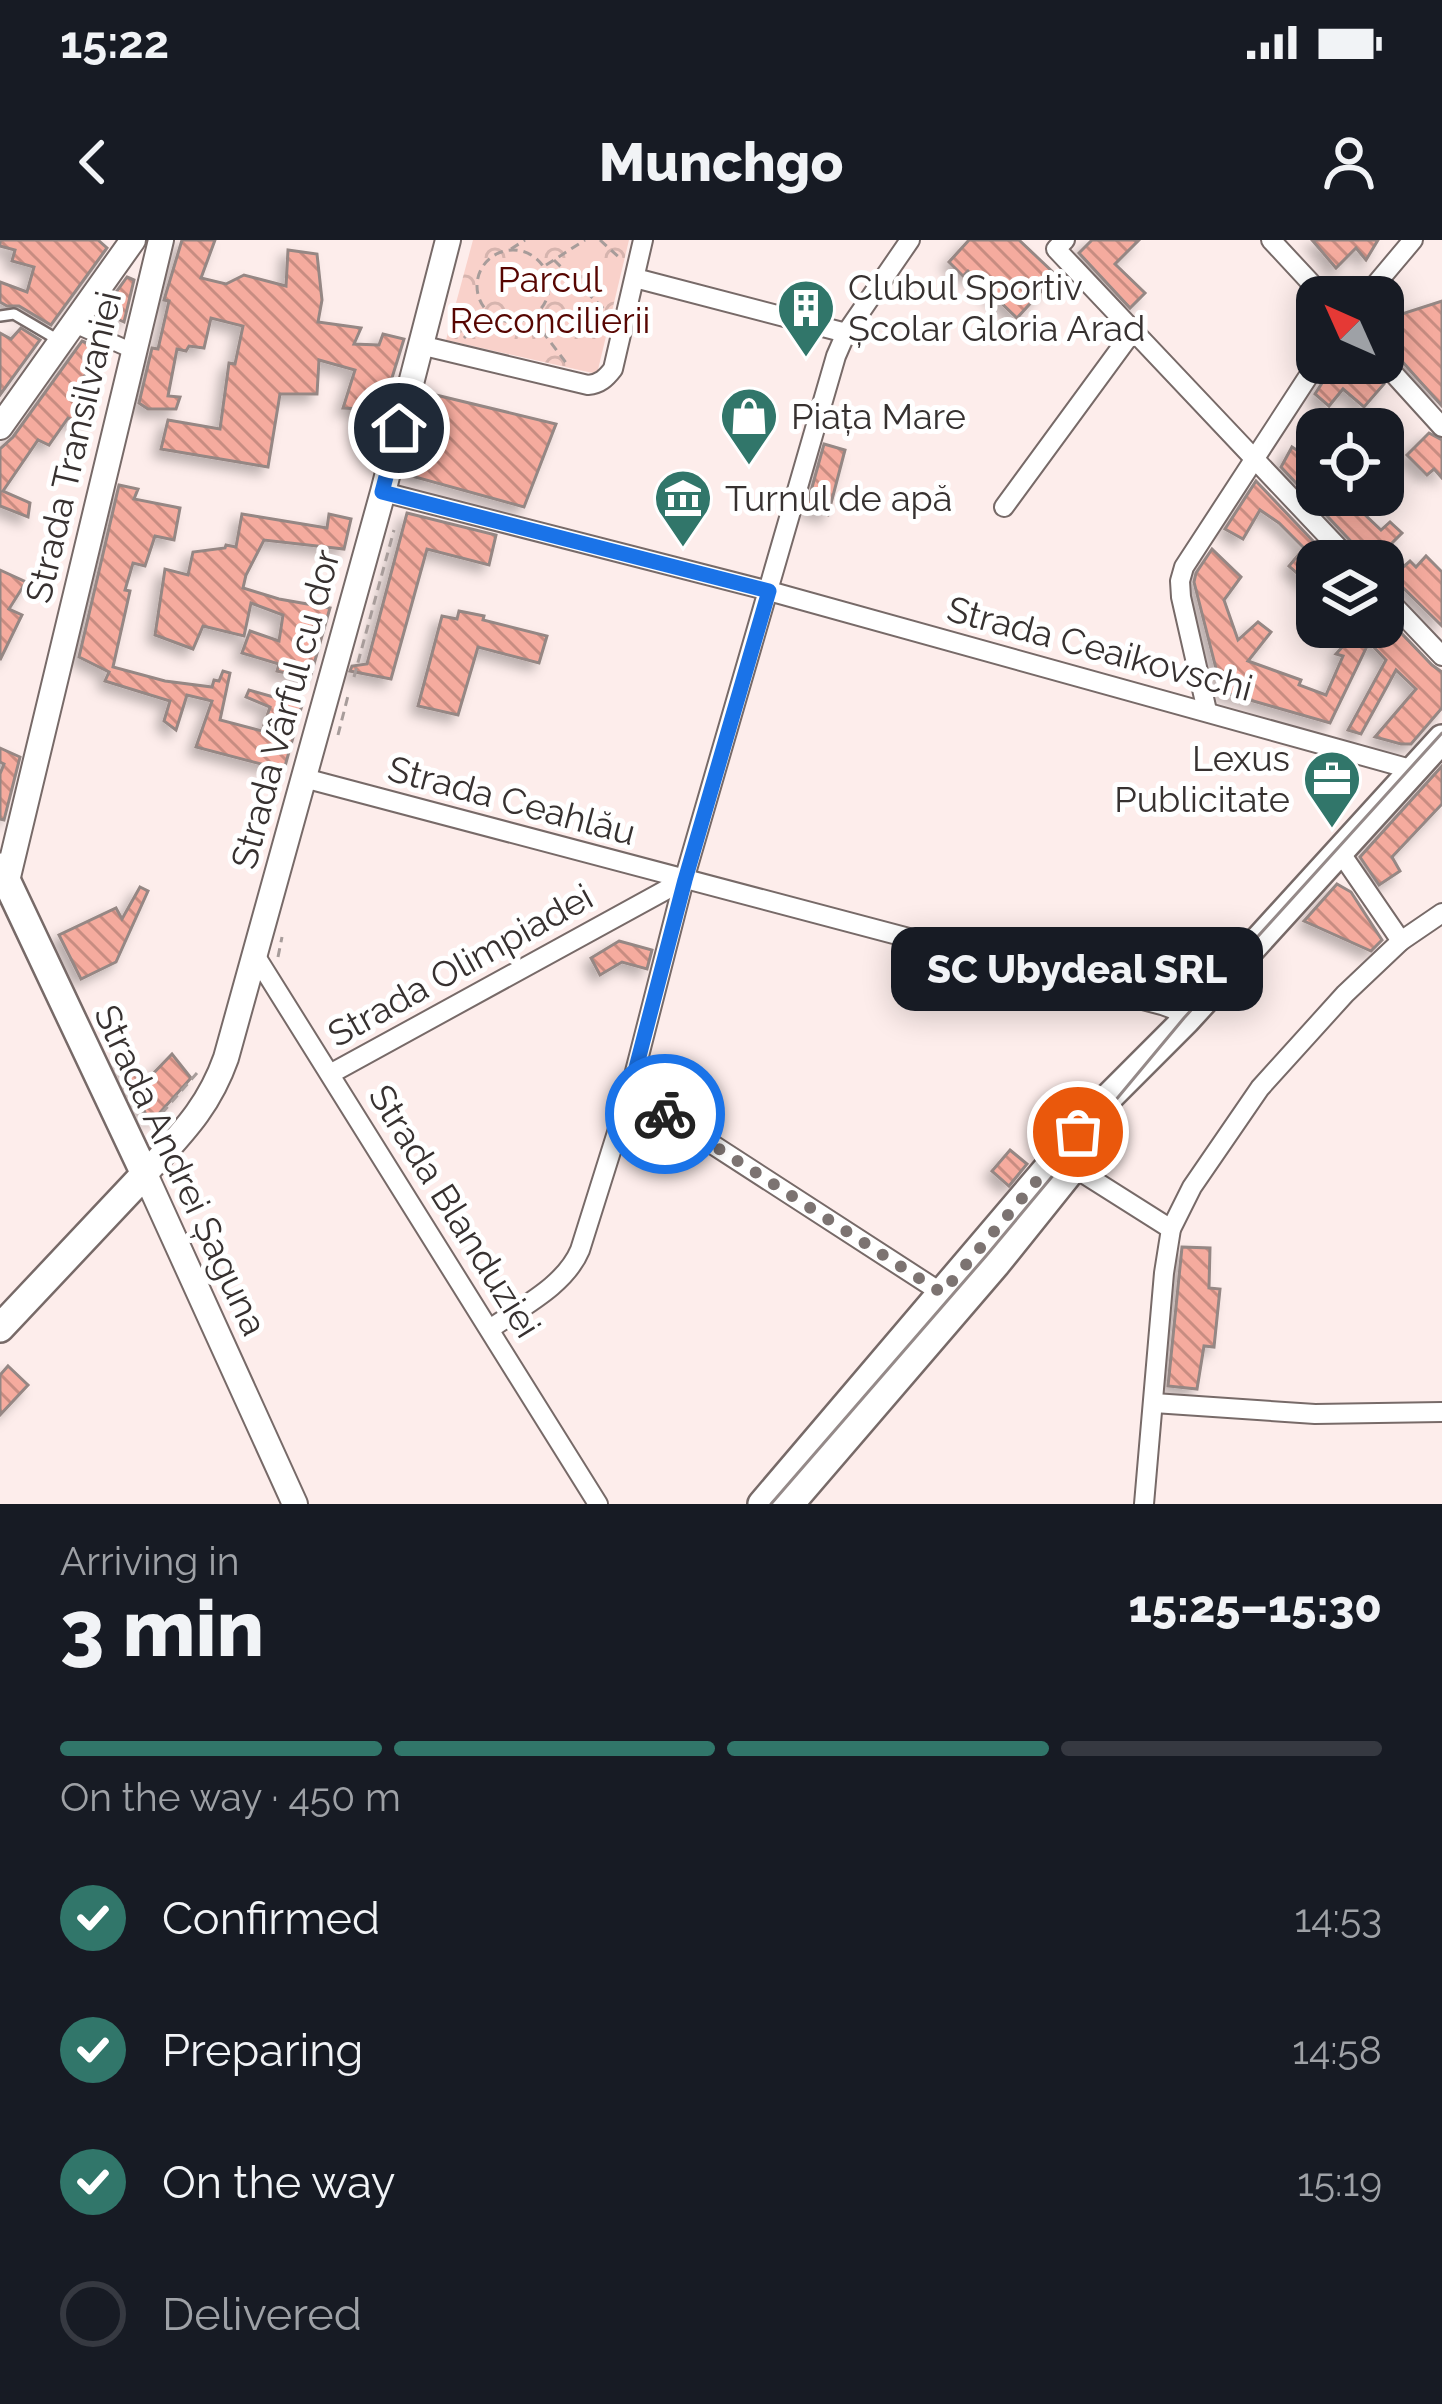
<!DOCTYPE html>
<html lang="en">
<head>
<meta charset="utf-8">
<style>
	body { margin:0; font-family:Raleway,sans-serif; background:#242831; color:#f1f3f6; height:100vh; display:flex; flex-direction:column; font-size:45px; white-space:nowrap }
	* { box-sizing:border-box; margin:0 }
	p { font-size:39px; color:#9ea1a6 }
	.icon { flex:none; width:66px; height:66px; fill:none; stroke:currentColor; stroke-width:2; stroke-linecap:round; stroke-linejoin:round }
	.map { position:relative; height:1264px; overflow:hidden }
	.sheet { display:flex; flex-direction:column; background:#171b24; flex:1 }
	.sheet>* { flex:none }
	.needle { width:78px; rotate:315deg }
	.fabs { position:absolute; left:1296px; top:36px; display:grid; gap:24px }
	.fabs a { display:grid; place-items:center; width:108px; height:108px; border-radius:24px; background:#171b24; box-shadow:0 6px 30px #0003; font-size:60px }
	.pin { position:absolute; display:grid; place-items:center; width:102px; height:102px; color:#fff; margin:-51px; border:6px solid #fff; border-radius:50%; box-shadow:0 3px 12px #0007 }
	.courier { position:absolute; display:grid; place-items:center; width:120px; height:120px; margin:-60px; border:9px solid #1a73e8; border-radius:50%; background:#fff; color:#222; box-shadow:0 3px 15px #0007 }
	.bubble { position:absolute; height:84px; border-radius:24px; background:#171b24; box-shadow:0 6px 30px #0003; font-size:39px; font-weight:800; line-height:84px; text-align:center }
	.head em { font-style:normal; font-weight:800 }
	.head div { display:flex; flex-direction:column-reverse }
	.head { display:flex; align-items:center; justify-content:space-between; height:204px; padding:0 60px }
	h1 { font-size:78px; font-weight:800; line-height:90px }
	.bar { display:grid; grid-template-columns:repeat(4,1fr); gap:18px 12px; align-content:center; height:144px; padding:0 60px }
	.bar i { height:15px; border-radius:9px; background:#363941 }
	.bar .selected { background:#31766a }
	.bar p { grid-column:span 4 }
	ol { padding:0 60px; list-style:none }
	li { display:flex; align-items:center; gap:36px; height:132px }
	li p { margin-inline-start:auto }
	li .icon { padding:12px; border-radius:50%; background:#31766a; color:#fff; stroke-width:4 }
	li:last-child { color:#9ea1a6 }
	li i { width:66px; height:66px; border:6px solid #363941; border-radius:50% }
	.status { display:flex; justify-content:space-between; align-items:center; height:84px; padding:0 60px; background:#171b24; direction:ltr }
	.status svg { height:33px; fill:currentColor }
	header { display:flex; justify-content:space-between; align-items:center; height:156px; padding:0 60px; background:#171b24; font-size:54px; font-weight:800 }
	.map>svg:first-child { display:block }
</style>
</head>
<body>
<div class="status"><b>15:22</b><svg viewBox="0 0 49 12"><path d="M0 12V9h3v3zM5 12V6h3v6zM10 12V3h3v9zM15 12V0h3v12zM26 1h20v11H26zM47 4h2v5h-2z"/></svg></div>
<header><svg class="icon" aria-label="back" viewBox="0 0 24 24"><path d="M15 5l-7 7 7 7"/></svg>Munchgo<svg class="icon" aria-label="person" viewBox="0 0 24 24"><circle cx="12" cy="8" r="4"/><path d="M4 21q1-7 8-7t8 7"/></svg></header>
<div class="map">
<svg width="1442" height="1264" viewBox="0 0 1442 1264">
	<defs>
		<pattern id="forest-crowns" width="20" height="18" patternUnits="userSpaceOnUse" patternTransform="scale(3)"><rect width="20" height="18" fill="#f9d1ca"/><path d="M2 6a3 3 0 1 1 6 0M12 15a3 3 0 1 1 6 0" fill="none" stroke="#d6b4ae"/></pattern>
		<pattern id="building-back-hatch" width="6" height="6" patternUnits="userSpaceOnUse" patternTransform="scale(3)"><rect width="6" height="6" fill="#f5ab9e"/><path d="M-1 5l2 2M0 0l6 6M5-1l2 2" fill="none" stroke="#c78c81"/></pattern>
		<filter id="shadow"><feDropShadow dx="-7" dy="7" stdDeviation="6" flood-color="#0004"/></filter>
	</defs>
	<rect width="100%" height="100%" fill="#fdedeb"/>
	<polygon fill="url(#forest-crowns)" points="473,0 629,0 597,134 446,100"/>
	<g fill="url(#building-back-hatch)" stroke="#958784" stroke-width="3" filter="url(#shadow)">
		<polygon points="0,0 98,0 107,8 51,85 19,66 7,66 0,62 0,42 27,52 34,27 12,21 15,10 0,6"/>
		<polygon points="182,0 215,0 201,38 226,44 244,35 286,46 288,10 317,14 322,60 318,82 361,88 354,104 379,105 383,94 404,99 382,170 343,168 355,130 319,120 317,154 280,154 268,227 161,209 168,180 220,189 229,123 235,124 243,86 211,78 204,108 189,106 186,111 177,109 168,156 180,157 176,169 148,169 139,163 152,108 158,109 169,61 164,60"/>
		<polygon points="969,0 1019,0 1056,35 1017,78 968,31 963,36 949,22"/>
		<polygon points="1092,0 1139,0 1115,24 1145,53 1130,68 1079,13"/>
		<polygon points="1312,0 1378,0 1366,20 1356,8 1336,28"/>
		<polygon points="127,37 134,40 124,82 102,72"/>
		<polygon points="1442,61 1442,166 1383,100 1383,80"/>
		<polygon points="21,88 40,100 0,155 0,93 11,99"/>
		<polygon points="82,101 99,108 83,139 92,143 83,162 92,167 86,185 68,178 49,205 38,200 3,251 30,263 28,277 0,266 0,209 13,197"/>
		<polygon points="1335,123 1370,123 1384,144 1364,167 1343,149 1329,166 1315,154"/>
		<polygon points="436,155 556,184 524,267 415,237"/>
		<polygon points="1429,193 1442,200 1442,238 1434,229 1427,235 1407,215"/>
		<polygon points="824,204 845,210 828,275 806,269"/>
		<polygon points="1292,207 1317,223 1317,255 1344,255 1381,290 1390,282 1402,293 1384,311 1402,328 1410,321 1416,327 1426,316 1442,332 1442,386 1383,328 1383,321 1364,321 1361,312 1281,227"/>
		<polygon points="1256,241 1332,321 1317,321 1317,351 1289,326 1304,308 1279,283 1260,270 1243,299 1225,289"/>
		<polygon points="119,245 138,249 134,259 180,268 174,300 155,296 145,326 133,323 125,350 130,351 113,427 165,441 212,447 214,440 219,441 223,431 230,433 220,480 262,491 270,467 246,457 249,450 302,465 284,530 196,507 212,461 187,455 176,490 164,481 170,461 105,441 109,432 79,417"/>
		<polygon points="407,273 496,295 489,325 427,309 391,439 350,431 352,426 367,424"/>
		<polygon points="242,274 327,288 329,274 351,279 344,309 264,300 246,335 243,348 279,359 330,368 310,438 277,431 279,424 242,413 250,391 279,401 283,375 251,363 244,396 203,386 193,409 155,395 165,329 188,335 193,312 225,308 226,305 236,307"/>
		<polygon points="1212,309 1241,337 1224,360 1238,400 1258,382 1271,392 1248,421 1301,440 1299,445 1326,455 1343,416 1336,414 1360,387 1383,387 1383,374 1432,425 1442,432 1442,468 1411,504 1401,504 1375,497 1416,449 1396,430 1361,494 1348,490 1386,420 1369,402 1330,483 1222,452 1194,342 1196,333"/>
		<polygon points="0,330 26,342 9,369 22,375 0,420"/>
		<polygon points="459,371 484,376 483,380 547,396 539,423 478,407 458,475 418,466 442,376 457,379"/>
		<polygon points="0,508 20,517 4,580 0,579 0,534 4,524 0,522"/>
		<polygon points="1442,526 1442,564 1392,617 1400,631 1379,645 1360,617"/>
		<polygon points="1337,644 1351,652 1382,700 1371,711 1304,681"/>
		<polygon points="140,647 148,651 116,722 81,739 59,695 116,668 122,679"/>
		<polygon points="619,701 652,710 647,729 622,722 600,735 591,718"/>
		<polygon points="127,813 144,843 172,814 191,838 155,878 147,877 119,817"/>
		<polygon points="1010,910 1027,924 1009,946 992,931"/>
		<polygon points="1182,1007 1210,1008 1209,1048 1220,1049 1214,1107 1204,1106 1197,1149 1168,1146"/>
		<polygon points="8,1126 28,1145 0,1175 0,1135"/>
	</g>
	<g fill="none" stroke-linecap="round" stroke-linejoin="round">
		<g stroke="#776a68" stroke-width="14">
			<polyline id="service" points="0,76 14,74 60,101"/>
		</g>
		<g stroke="#776a68" stroke-width="18">
			<polyline id="pedestrian" points="72,84 133,111"/>
		</g>
		<g stroke="#776a68" stroke-width="22">
			<g id="minor">
				<polyline points="1065,0 1056,9 1351,321"/>
				<polyline points="1271,0 1324,57"/>
				<polyline points="635,38 846,93"/>
				<polyline points="1365,57 1413,0"/>
				<path d="M 420,105 L 588,145 C 600,144 606,138 613,129 L 643,0"/>
				<polyline points="1383,122 1442,187"/>
				<polyline points="383,252 769,351 1414,530"/>
				<polyline points="1004,267 1133,91"/>
				<polyline points="1383,354 1442,416"/>
				<polyline points="1207,471 1181,357 1180,341 1184,327 1317,123"/>
				<polyline points="304,538 1162,765 1173,769 1186,780"/>
				<polyline points="1340,612 1401,701"/>
				<polyline points="255,715 598,1264"/>
				<polyline points="330,834 684,640"/>
				<polyline points="630,851 948,1057"/>
				<polyline points="1073,927 1171,989"/>
				<path d="M 490,1089 C 521,1067 565,1046 580,1010 L 630,851 L 684,640 L 836,116 L 846,93 L 910,0"/>
				<polyline points="1154,1163 1315,1174 1442,1172"/>
				<polyline points="1144,1264 1164,1033 1171,989 1192,947 1260,848 1345,754 1401,701 1442,673"/>
			</g>
		</g>
		<g stroke="#776a68" stroke-width="28">
			<g id="tertiary">
				<polyline points="0,187 133,0"/>
				<polyline points="7,641 161,0"/>
				<path d="M 295,1264 L 145,934 C 180,895 208,869 226,818 L 383,252 L 448,0"/>
			</g>
		</g>
		<g stroke="#776a68" stroke-width="32">
			<g id="secondary">
				<polyline points="0,627 145,934 0,1088"/>
				<polyline points="762,1264 1104,862 1186,780 1442,499"/>
				<polyline points="790,1264 996,1024 1093,903"/>
			</g>
		</g>
		<g stroke="#a79c9a" stroke-width="3" stroke-dasharray="9 6" stroke-linecap="butt">
			<polyline points="600,0 622,20"/>
			<polyline points="511,9 525,0"/>
			<circle cx="513" cy="46" r="36"/>
			<polyline points="554,20 609,74"/>
			<polyline points="546,25 585,0"/>
			<polyline points="533,79 567,124"/>
			<polyline points="464,98 486,74"/>
			<polyline points="354,437 394,290"/>
			<polyline points="338,495 349,452"/>
			<polyline points="278,717 282,697"/>
			<polyline points="108,803 146,880 155,881 197,833"/>
		</g>
		<use href="#service" stroke="#fff" stroke-width="9"/>
		<use href="#pedestrian" stroke="#fff" stroke-width="14"/>
		<use href="#minor" stroke="#fff" stroke-width="18"/>
		<use href="#tertiary" stroke="#fff" stroke-width="24"/>
		<use href="#secondary" stroke="#fff" stroke-width="27"/>
		<polyline stroke="#958a89" stroke-width="3" points="771,1264 986,1016 1184,778 1442,493"/>
	</g>
	<g fill="none" stroke-linecap="round" stroke-linejoin="round">
		<polyline stroke="#7c7371" stroke-width="12" stroke-dasharray="0 21.6" points="665,874 942,1053 1078,892"/>
		<polyline stroke="#1a73e8" stroke-width="15" points="399,188 382,252 769,351 685,640 630,851 665,874"/>
	</g>
	<defs>
		<g id="building-pin" transform="scale(3)"><path d="M0 17L-7.5 6A9.5 9.5 0 1 1 7.5 6Z" fill="#31766a" stroke="#fff"/><path d="M-4-6H4V6H1V3H-1V6H-4ZM-2.5-4.3h1.7v1.8h-1.7ZM.8-4.3h1.7v1.8H.8ZM-2.5-1h1.7V.8h-1.7ZM.8-1h1.7V.8H.8Z" fill="#fff"/></g>
		<g id="shop-pin" transform="scale(3)"><path d="M0 17L-7.5 6A9.5 9.5 0 1 1 7.5 6Z" fill="#31766a" stroke="#fff"/><path d="M-5-2.5h2.3a2.7 3.5 0 0 1 5.4 0H5L5.5 6h-11ZM-1.5-2.5h3a1.5 2.3 0 0 0-3 0Z" fill="#fff"/></g>
		<g id="museum-pin" transform="scale(3)"><path d="M0 17L-7.5 6A9.5 9.5 0 1 1 7.5 6Z" fill="#31766a" stroke="#fff"/><path d="M0-6L6-3V-2H-6V-3ZM-5-1h2V3h-2ZM-1-1h2V3h-2ZM3-1h2V3H3ZM-6 4H6V6H-6Z" fill="#fff"/></g>
		<g id="office-pin" transform="scale(3)"><path d="M0 17L-7.5 6A9.5 9.5 0 1 1 7.5 6Z" fill="#31766a" stroke="#fff"/><path d="M-6-3h4V-5.5h4V-3h4V5H-6ZM-1-4.5V-3h2v-1.5ZM-6 0V1H6V0Z" fill="#fff"/></g>
	</defs>
	<g fill-rule="evenodd">
		<use href="#building-pin" x="806" y="68"/>
		<use href="#shop-pin" x="749" y="176"/>
		<use href="#museum-pin" x="683" y="258"/>
		<use href="#office-pin" x="1332" y="539"/>
	</g>
	<g text-anchor="middle" dominant-baseline="central" stroke-width="10" stroke-linejoin="round" paint-order="stroke">
		<g font-size="36" fill="#570501" stroke="#fff">
			<text x="550" y="39">Parcul<tspan x="550" dy="41">Reconcilierii</tspan></text>
		</g>
		<g font-size="36" fill="#373130" stroke="#fff" text-anchor="start">
			<text x="848" y="47">Clubul Sportiv<tspan x="848" dy="41">Școlar Gloria Arad</tspan></text>
			<text x="791" y="176">Piața Mare</text>
			<text x="725" y="258">Turnul de apă</text>
			<text x="1290" y="518" text-anchor="end">Lexus<tspan x="1290" dy="41">Publicitate</tspan></text>
		</g>
		<g font-size="36" fill="#373130" stroke="#fff">
			<text transform="translate(73 207) rotate(-77)">Strada Transilvaniei</text>
			<text transform="translate(1100 408) rotate(15)">Strada Ceaikovschi</text>
			<text transform="translate(285 469) rotate(-75)">Strada Vârful cu dor</text>
			<text transform="translate(512 560) rotate(15)">Strada Ceahlău</text>
			<text transform="translate(460 725) rotate(-29)">Strada Olimpiadei</text>
			<text transform="translate(181 930) rotate(65)">Strada Andrei Șaguna</text>
			<text transform="translate(455 971) rotate(58)">Strada Blanduziei</text>
		</g>
	</g>
</svg>
<div class="fabs">
<a><svg class="needle" viewBox="-14 -14 28 28"><path d="M0-13l5 13h-10z" fill="#e53935"/><path d="M0 13l5-13h-10z" fill="#9ea1a6"/></svg></a>
<a><svg class="icon" aria-label="locate" viewBox="0 0 24 24"><circle cx="12" cy="12" r="6"/><path d="M12 2v4M12 18v4M2 12h4M18 12h4"/></svg></a>
<a><svg class="icon" aria-label="layers" viewBox="0 0 24 24"><path d="M12 4l9 5-9 5-9-5zM3 14l9 5 9-5"/></svg></a>
</div>
<div class="pin" style="left:1078px;top:892px;background:#ea580c"><svg class="icon" aria-label="bag" viewBox="0 0 24 24"><path d="M5 8h14l-1 12H6zM9 8a3 3 0 0 1 6 0"/></svg></div>
<div class="pin" style="left:399px;top:188px;background:#1f2937"><svg class="icon" aria-label="home" viewBox="0 0 24 24"><path d="M3 11l9-7 9 7M6 9v11h12V9"/></svg></div>
<div class="courier" style="left:665px;top:874px"><svg class="icon" aria-label="bike" viewBox="0 0 24 24"><circle cx="6" cy="16" r="4"/><circle cx="18" cy="16" r="4"/><path d="M6 16l4-8h5l3 8M10 8l3 8H6M13 5h3"/></svg></div>
<div class="bubble" style="left:891px;top:687px;width:372px">SC Ubydeal SRL</div>
</div>
<section class="sheet">
<div class="head"><div><h1>3 min</h1><p>Arriving in</p></div><em>15:25–15:30</em></div>
<div class="bar"><i class="selected"></i><i class="selected"></i><i class="selected"></i><i></i><p>On the way · 450 m</p></div>
<ol>
<li><svg class="icon" aria-label="check" viewBox="0 0 24 24"><path d="M5 12l5 5 9-10"/></svg>Confirmed<p>14:53</p></li>
<li><svg class="icon" aria-label="check" viewBox="0 0 24 24"><path d="M5 12l5 5 9-10"/></svg>Preparing<p>14:58</p></li>
<li><svg class="icon" aria-label="check" viewBox="0 0 24 24"><path d="M5 12l5 5 9-10"/></svg>On the way<p>15:19</p></li>
<li><i></i>Delivered</li>
</ol>
</section>
</body>
</html>
